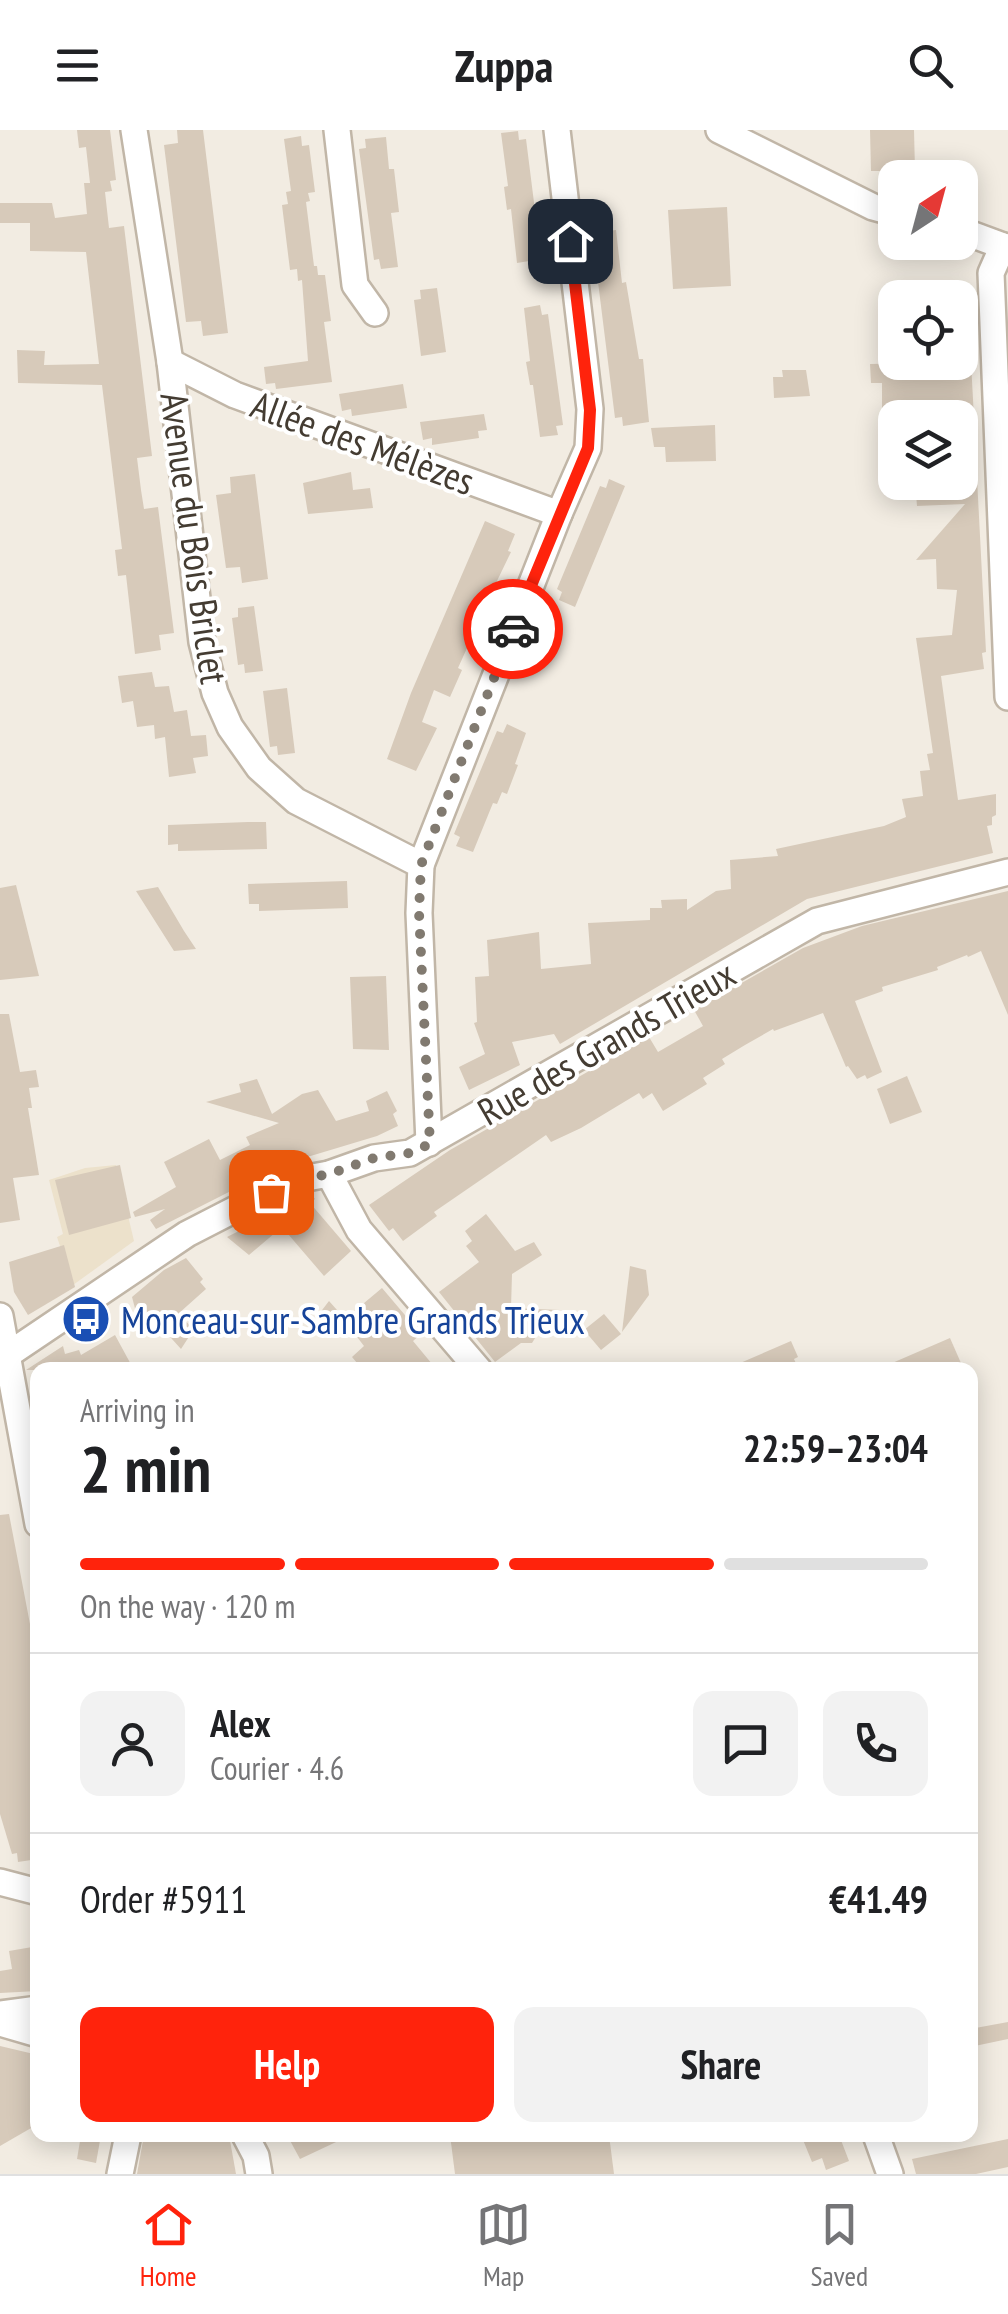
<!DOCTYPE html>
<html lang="en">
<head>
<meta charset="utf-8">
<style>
	body { margin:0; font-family:"PT Sans Narrow",sans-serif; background:#f2f2f2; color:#202124; height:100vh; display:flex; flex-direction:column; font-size:38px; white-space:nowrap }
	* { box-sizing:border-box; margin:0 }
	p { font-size:32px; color:#757577 }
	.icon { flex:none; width:55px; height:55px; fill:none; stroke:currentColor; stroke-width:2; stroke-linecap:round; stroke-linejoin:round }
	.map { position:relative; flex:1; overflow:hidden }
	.details { position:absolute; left:30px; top:1232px; width:948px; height:780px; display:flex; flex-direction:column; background:#fff; border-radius:20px; box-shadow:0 5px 25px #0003 }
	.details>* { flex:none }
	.needle { width:65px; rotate:36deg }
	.tools { position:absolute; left:878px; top:30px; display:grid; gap:20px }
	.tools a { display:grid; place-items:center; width:100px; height:100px; border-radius:20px; background:#fff; box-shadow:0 5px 25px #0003; font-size:50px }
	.pin { position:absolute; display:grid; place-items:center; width:85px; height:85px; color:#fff; margin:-42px; border-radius:20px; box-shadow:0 5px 15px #0006 }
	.courier { position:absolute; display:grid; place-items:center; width:100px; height:100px; margin:-50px; border:8px solid #ff230c; border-radius:50%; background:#fff; color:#222; box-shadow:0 2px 12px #0007 }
	.overview em { font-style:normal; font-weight:800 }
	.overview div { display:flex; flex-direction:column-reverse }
	.overview { display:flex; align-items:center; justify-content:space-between; height:170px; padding:0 50px }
	h1 { font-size:65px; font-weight:800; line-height:75px }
	.bar { display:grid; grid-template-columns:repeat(4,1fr); gap:15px 10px; align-content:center; height:120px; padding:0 50px }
	.bar i { height:12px; border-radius:8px; background:#e0e0e0 }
	.bar .selected { background:#ff230c }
	.bar p { grid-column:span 4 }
	.line { display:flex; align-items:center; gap:25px; padding:0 50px; border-top:2px solid #e0e0e0 }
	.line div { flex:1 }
	.round { display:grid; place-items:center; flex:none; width:105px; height:105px; border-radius:20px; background:#f2f2f2 }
	.primary-button { display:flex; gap:20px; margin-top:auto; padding:20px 50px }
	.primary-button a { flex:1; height:115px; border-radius:20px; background:#ff230c; color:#fff; font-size:40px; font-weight:800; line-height:115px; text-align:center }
	.primary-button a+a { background:#f2f2f2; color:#202124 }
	header { display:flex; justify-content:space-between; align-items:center; height:130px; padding:0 50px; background:#fff; font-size:45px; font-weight:800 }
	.dock { display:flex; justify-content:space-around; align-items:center; height:140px; border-top:2px solid #e0e0e0; background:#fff; font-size:28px; color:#757577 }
	.dock a { display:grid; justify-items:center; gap:5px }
	.dock .selected { color:#ff230c }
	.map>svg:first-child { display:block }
</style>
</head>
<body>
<header><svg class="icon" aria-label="menu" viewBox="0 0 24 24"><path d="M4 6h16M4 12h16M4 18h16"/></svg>Zuppa<svg class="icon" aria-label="search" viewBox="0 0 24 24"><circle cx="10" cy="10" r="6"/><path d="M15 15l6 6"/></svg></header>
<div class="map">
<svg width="1008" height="2044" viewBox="0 0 1008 2044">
	<rect width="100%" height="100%" fill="#f2ece2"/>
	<polygon fill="#ece1cb" points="116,1035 134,1111 73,1155 57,1107 63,1104 49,1050 85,1038"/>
	<g fill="#d7caba">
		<polygon points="77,0 110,0 116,50 110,51 112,61 105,62 109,98 124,96 152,326 137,328 141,360 144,379 158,377 174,503 159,505 161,520 135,524 126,445 118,446 115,420 122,419 102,255 18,253 17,220 45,221 44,235 99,234 86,122 30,121 30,93 0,93 0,73 52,73 55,88 87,84 84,53 90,53 86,17 79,18"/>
		<polygon points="177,0 203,0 228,203 203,206 201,191 186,192 164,15 178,13"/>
		<polygon points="870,0 914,0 915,41 871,41"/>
		<polygon points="518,1 519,10 526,9 540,120 534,121 535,130 517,133 511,79 507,80 504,57 508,56 501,3"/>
		<polygon points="301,6 302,16 309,15 315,62 308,63 310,71 306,72 314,136 317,136 318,145 325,145 331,191 324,192 332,252 276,259 275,253 266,254 264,237 308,231 302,150 298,151 297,139 290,140 282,75 288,74 286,62 291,61 284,9"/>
		<polygon points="386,7 389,39 394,39 399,82 391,83 398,137 381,139 379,129 374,130 359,19 366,18 365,9"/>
		<polygon points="727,77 731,156 673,159 668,80"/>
		<polygon points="616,100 622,153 626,152 639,229 643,229 649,292 623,296 622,287 615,288 593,112 599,111 598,102"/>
		<polygon points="437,158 446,222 421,226 414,170 421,169 420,160"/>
		<polygon points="540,175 542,185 548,184 563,295 556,296 558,305 540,307 533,255 530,255 526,232 530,231 524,178"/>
		<polygon points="971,232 974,288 882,288 882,253 871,253 870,234"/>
		<polygon points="782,240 806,240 810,266 774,268 773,247 783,247"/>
		<polygon points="403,254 407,278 352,286 351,279 342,281 339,264"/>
		<polygon points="484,284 487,300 478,301 479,308 432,315 432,308 423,310 420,292"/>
		<polygon points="960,290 974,290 986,522 982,523 984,539 941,546 958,670 996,664 996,685 992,687 992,695 987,696 993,723 807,769 560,914 554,904 512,912 520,935 469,960 459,937 485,924 474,893 477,892 475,847 489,846 487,810 539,802 541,839 591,834 588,793 650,790 650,778 662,778 661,770 687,769 687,780 716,761 731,759 730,730 778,726 776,719 884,696 906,687 902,669 923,666 920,641 930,640 927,624 933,623 916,508 952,505 957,460 937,459 936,429 916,430 965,374 917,376 915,352 960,352"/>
		<polygon points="715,295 716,331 666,332 665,317 654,317 651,298"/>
		<polygon points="351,342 353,360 370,358 373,378 308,384 303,353"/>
		<polygon points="255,344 268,449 242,453 240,437 226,438 216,365 231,363 230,347"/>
		<polygon points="609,349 625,356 575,477 559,470 562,462 557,459 600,356 606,358"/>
		<polygon points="485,391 515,404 508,421 511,422 483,480 486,481 475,508 472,507 458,538 462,540 450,567 434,560 422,592 437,598 416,641 387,629 411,563"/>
		<polygon points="254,476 263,541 245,543 244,534 238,535 232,488 238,487 238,478"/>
		<polygon points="152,542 155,557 169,556 174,582 187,580 191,606 206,605 208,626 193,628 196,643 169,647 165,607 155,609 154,595 137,597 133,571 122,573 118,546"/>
		<polygon points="287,558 295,623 278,625 277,616 270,617 263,561"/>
		<polygon points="507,594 526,603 515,634 518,635 507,664 502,662 497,674 493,673 473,722 456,716 460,707 454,704 497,601 503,603"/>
		<polygon points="248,692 266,692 267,719 178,721 178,714 168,715 168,695"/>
		<polygon points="347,751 348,778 259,781 259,774 249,774 248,754"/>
		<polygon points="16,755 39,846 0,850 0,758"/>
		<polygon points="158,757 184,801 196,819 174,821 136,761"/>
		<polygon points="1008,761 1008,885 981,821 968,827 967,825 937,837 938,840 882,857 883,861 855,871 882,942 867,949 865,945 857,949 848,936 846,937 823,883 774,901 773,899 745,915 722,929 725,934 703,948 707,954 663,981 652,963 643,969 639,963 581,998 551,1012 546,1005 434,1082 437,1086 403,1111 393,1098 389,1101 369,1075 450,1020 649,907 658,922 703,896 694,880 803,818 862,796"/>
		<polygon points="386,846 389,920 353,919 350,847"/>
		<polygon points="0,884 9,884 20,942 36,940 39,957 29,958 32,978 28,978 39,1045 13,1048 20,1090 0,1093"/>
		<polygon points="907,946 922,982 890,994 877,959"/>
		<polygon points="257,949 272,984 302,964 318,960 336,991 369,981 366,971 387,961 397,981 393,984 398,996 377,1006 284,1034 156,1099 150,1090 165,1079 135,1087 133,1082 176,1057 164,1032 209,1009 220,1030 250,1015 246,1007 279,993 206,972 241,962 239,954"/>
		<polygon points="120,1035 131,1088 69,1105 55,1050"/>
		<polygon points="311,1064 315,1069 310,1073 351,1121 324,1146 282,1097 249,1125 227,1107"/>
		<polygon points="486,1084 515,1121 534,1112 542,1125 512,1144 511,1178 560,1180 544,1194 532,1213 521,1213 495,1232 439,1162 479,1132 466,1116 472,1111 465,1101"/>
		<polygon points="64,1115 75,1157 28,1185 14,1162 9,1132"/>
		<polygon points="186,1128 203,1149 200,1152 206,1159 178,1184 194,1199 181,1219 154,1189 141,1201 132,1167 164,1140"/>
		<polygon points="630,1136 646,1140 649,1165 622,1202"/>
		<polygon points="382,1158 421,1204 413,1211 437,1240 363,1240 352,1227 364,1216 344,1190 330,1202 316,1188 329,1171 345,1189"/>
		<polygon points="604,1184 621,1204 601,1220 584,1200"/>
		<polygon points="115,1205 134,1240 26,1240 63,1216 65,1224 79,1220 81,1225"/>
		<polygon points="950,1208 964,1240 876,1240"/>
		<polygon points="791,1211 798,1227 794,1229 799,1240 724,1240"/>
		<polygon points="9,1384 38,1536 38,1729 18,1732 17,1723 12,1724 0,1684 0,1385"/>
		<polygon points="38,1816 38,1861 0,1863 0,1841 12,1839 9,1821"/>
		<polygon points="1008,1892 1008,1909 970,1917 970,1899"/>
		<polygon points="0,1916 38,1925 38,1994 0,2016"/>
		<polygon points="81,2005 101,2005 96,2033 77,2029"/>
		<polygon points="144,2005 229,2005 236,2044 137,2044"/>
		<polygon points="287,2005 351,2005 300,2029"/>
		<polygon points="450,2005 609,2005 614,2044 455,2044"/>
		<polygon points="801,2005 839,2005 849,2031 826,2040 822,2028 812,2032"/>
		<polygon points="1008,2009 1008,2037 976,2044 916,2044 912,2029"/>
	</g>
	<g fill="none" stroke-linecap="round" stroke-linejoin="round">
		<g stroke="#c1b6a7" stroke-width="30">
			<g id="minor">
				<polyline points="134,0 170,232 202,512 215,563 230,597 259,638 296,671 421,735 419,783 429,1013"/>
				<polyline points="337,0 355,155 375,183"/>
				<polyline points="719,0 873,77 895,83"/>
				<polyline points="960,100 1003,116"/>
				<polyline points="1003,116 991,143 1008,567"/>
				<polyline points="170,232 235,265 559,384"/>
				<polyline points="421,735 559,384 588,318 590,279 557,0"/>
				<polyline points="329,1044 359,1100 479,1240"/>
				<polyline points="0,1186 38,1394"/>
				<polyline points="9,1224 187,1104 290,1051 329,1044 374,1028 410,1023 817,791 1008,742"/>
				<polyline points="0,1752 38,1762"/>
				<polyline points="0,1884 38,1879"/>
				<polyline points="0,1893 38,1904"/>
				<polyline points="245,2005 256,2026 259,2044"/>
				<polyline points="876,2005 890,2044"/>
				<polyline points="120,2044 128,2005"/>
			</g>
		</g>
		<use href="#minor" stroke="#fff" stroke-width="25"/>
	</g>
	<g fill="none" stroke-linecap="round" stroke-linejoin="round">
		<polyline stroke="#817a70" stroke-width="10" stroke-dasharray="0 18" points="271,1062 290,1051 330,1044 374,1028 410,1023 430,1014 419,782 421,735 513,499"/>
		<polyline stroke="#ff230c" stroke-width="12" points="513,499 588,318 590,280 570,111"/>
	</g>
	<defs>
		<g id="bus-disc" transform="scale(2.5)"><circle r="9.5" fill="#1a4fb4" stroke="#fff"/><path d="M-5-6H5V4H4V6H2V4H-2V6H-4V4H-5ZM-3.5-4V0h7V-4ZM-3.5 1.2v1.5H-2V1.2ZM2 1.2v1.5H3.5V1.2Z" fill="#fff"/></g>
	</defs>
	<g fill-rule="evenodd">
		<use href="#bus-disc" x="86" y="1189"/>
	</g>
	<g text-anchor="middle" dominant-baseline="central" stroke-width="8" stroke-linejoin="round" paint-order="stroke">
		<g font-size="38" fill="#443c32" stroke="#fff">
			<text transform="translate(363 312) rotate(20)">Allée des Mélèzes</text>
			<text transform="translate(195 408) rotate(82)">Avenue du Bois Briclet</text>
			<text transform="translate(606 912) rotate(-30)">Rue des Grands Trieux</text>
		</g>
		<g font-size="38" fill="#164399" stroke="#fff" text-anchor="start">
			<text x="121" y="1189">Monceau-sur-Sambre Grands Trieux</text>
		</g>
	</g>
</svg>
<div class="tools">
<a><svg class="needle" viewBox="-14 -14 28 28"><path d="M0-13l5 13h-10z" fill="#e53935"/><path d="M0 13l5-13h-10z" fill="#757577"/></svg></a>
<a><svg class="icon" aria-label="locate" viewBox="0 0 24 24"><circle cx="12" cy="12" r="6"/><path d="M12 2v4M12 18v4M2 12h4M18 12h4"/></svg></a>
<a><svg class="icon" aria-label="layers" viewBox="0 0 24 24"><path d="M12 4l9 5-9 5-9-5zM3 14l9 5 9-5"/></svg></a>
</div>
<div class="pin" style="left:271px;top:1062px;background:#ea580c"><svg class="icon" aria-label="bag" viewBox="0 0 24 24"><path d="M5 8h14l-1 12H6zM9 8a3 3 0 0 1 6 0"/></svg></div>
<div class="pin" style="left:570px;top:111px;background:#1f2937"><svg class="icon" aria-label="home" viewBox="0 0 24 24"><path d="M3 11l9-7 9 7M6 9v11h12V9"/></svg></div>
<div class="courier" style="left:513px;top:499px"><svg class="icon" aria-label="car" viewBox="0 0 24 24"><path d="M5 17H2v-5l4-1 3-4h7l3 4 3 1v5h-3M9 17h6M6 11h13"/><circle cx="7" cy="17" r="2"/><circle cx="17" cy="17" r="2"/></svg></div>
<section class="details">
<div class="overview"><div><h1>2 min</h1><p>Arriving in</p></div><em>22:59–23:04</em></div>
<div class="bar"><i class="selected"></i><i class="selected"></i><i class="selected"></i><i></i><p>On the way · 120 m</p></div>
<div class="line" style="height:180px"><a class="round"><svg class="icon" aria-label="person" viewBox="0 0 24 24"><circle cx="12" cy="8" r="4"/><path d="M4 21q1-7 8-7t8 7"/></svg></a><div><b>Alex</b><p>Courier · 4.6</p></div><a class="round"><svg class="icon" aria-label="chat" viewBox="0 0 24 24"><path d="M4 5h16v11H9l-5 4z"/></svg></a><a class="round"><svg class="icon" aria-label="phone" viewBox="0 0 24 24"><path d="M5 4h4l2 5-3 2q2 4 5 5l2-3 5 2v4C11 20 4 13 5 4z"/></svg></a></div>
<div class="line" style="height:130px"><div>Order #5911</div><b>€41.49</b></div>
<div class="primary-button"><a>Help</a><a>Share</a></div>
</section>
</div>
<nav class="dock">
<a class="selected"><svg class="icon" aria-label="home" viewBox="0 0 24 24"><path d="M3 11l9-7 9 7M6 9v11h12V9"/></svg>Home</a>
<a><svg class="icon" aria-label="map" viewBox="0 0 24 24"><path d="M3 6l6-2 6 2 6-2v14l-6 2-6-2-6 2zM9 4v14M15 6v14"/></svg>Map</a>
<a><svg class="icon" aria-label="saved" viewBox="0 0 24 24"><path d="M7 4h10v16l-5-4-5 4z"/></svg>Saved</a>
</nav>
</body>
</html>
